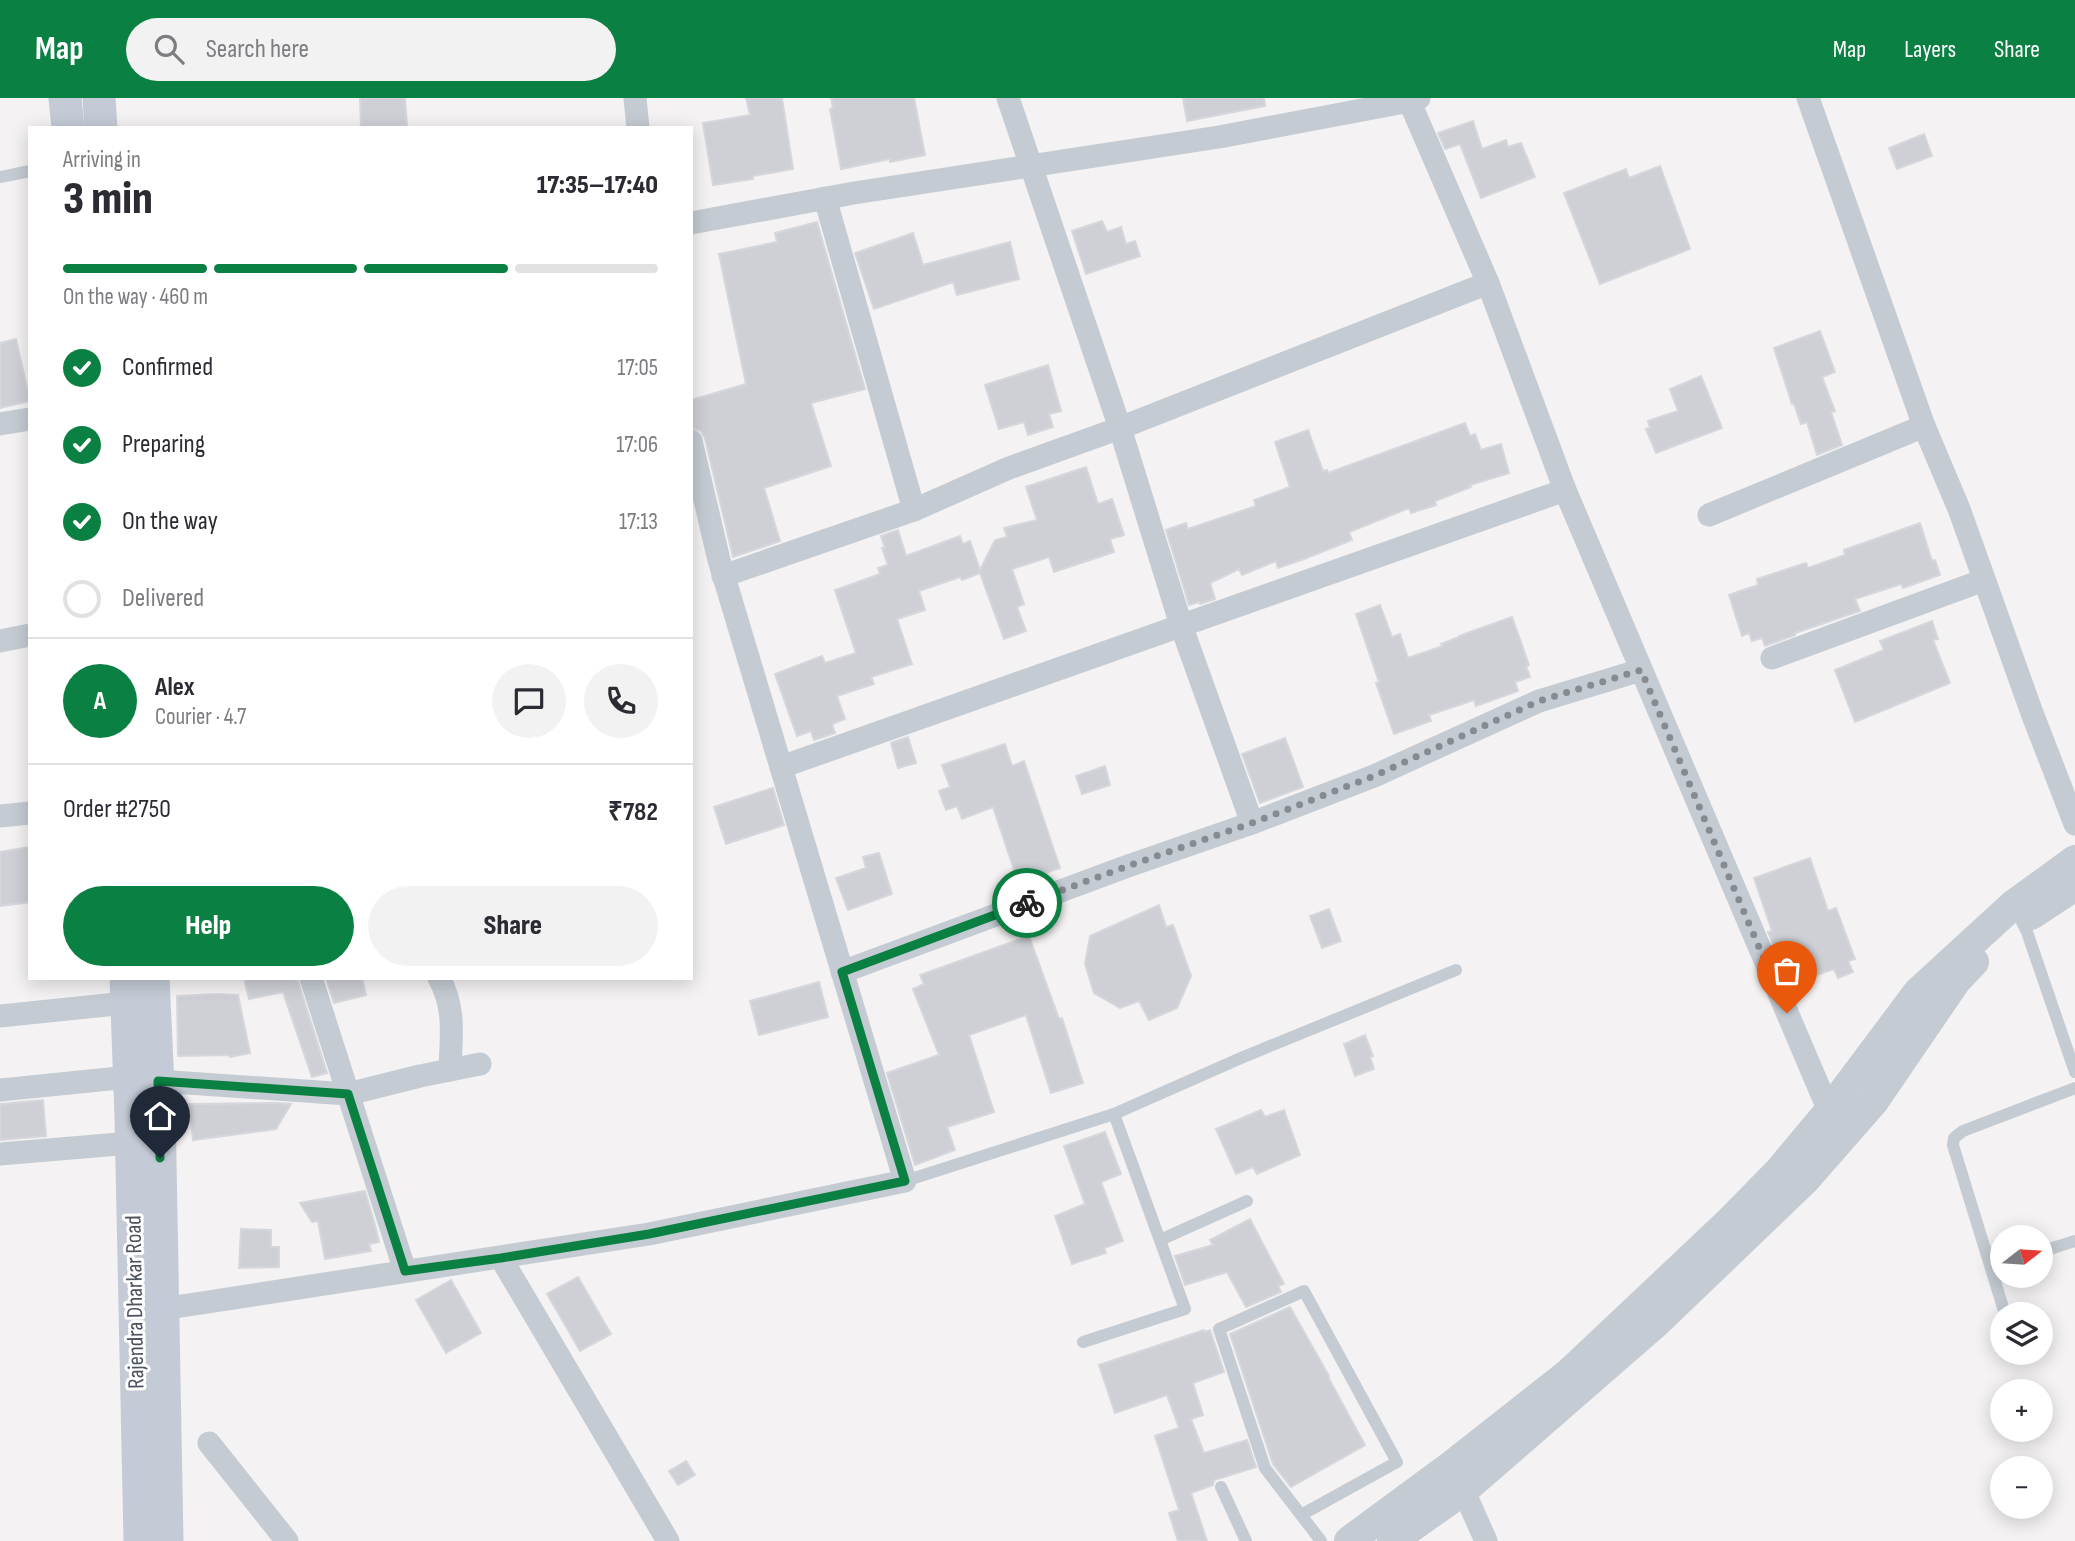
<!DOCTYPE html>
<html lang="en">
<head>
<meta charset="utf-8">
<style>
	body { margin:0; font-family:"Sofia Sans Condensed",sans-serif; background:#f2f2f3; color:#2b2b33; height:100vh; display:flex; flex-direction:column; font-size:26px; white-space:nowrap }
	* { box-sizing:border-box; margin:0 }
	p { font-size:23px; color:#7c7c81 }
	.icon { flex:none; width:38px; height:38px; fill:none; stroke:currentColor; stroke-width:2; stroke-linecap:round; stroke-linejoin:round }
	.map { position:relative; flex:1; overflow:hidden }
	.details { position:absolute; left:28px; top:28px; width:665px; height:854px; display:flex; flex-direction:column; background:#fff; border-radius:0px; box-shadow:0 4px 18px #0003 }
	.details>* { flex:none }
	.needle { width:46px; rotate:73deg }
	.fabs { position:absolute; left:1990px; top:1127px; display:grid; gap:14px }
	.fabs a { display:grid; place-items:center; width:63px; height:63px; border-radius:50%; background:#fff; box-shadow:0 4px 18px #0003; font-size:35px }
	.pin { position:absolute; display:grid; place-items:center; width:60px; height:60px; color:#fff; margin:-72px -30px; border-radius:50% 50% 50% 0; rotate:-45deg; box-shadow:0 0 7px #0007 }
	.pin .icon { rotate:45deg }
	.courier { position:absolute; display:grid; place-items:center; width:70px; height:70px; margin:-35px; border:5px solid #0b8043; border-radius:50%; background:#fff; color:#222; box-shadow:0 2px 9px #0007 }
	.head em { font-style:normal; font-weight:800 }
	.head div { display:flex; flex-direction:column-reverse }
	.head { display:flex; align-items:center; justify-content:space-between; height:119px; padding:0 35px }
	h1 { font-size:46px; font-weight:800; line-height:52px }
	.bar { display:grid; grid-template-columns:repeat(4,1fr); gap:10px 7px; align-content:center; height:84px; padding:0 35px }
	.bar i { height:9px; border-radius:5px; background:#e1e1e2 }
	.bar .on { background:#0b8043 }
	.bar p { grid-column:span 4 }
	.line { display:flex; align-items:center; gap:18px; padding:0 35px; border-top:2px solid #e1e1e2 }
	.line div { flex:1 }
	.round { display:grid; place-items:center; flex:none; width:74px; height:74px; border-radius:37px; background:#f2f2f3 }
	ol { padding:0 35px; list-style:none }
	li { display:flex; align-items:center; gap:21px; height:77px }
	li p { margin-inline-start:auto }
	li .icon { padding:7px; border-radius:50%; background:#0b8043; color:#fff; stroke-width:4 }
	li:last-child { color:#7c7c81 }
	li i { width:38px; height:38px; border:4px solid #e1e1e2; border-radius:50% }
	.action { display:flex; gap:14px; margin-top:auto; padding:14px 35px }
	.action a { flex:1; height:80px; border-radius:42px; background:#0b8043; color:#fff; font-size:28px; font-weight:800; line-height:80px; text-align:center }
	.action a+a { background:#f2f2f3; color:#2b2b33 }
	header { display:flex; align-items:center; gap:42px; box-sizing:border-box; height:98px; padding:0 35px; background:#0b8043; color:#fff }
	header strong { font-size:33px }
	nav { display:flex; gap:38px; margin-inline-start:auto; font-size:24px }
	.search { width:490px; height:63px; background:#f2f2f3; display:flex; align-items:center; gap:18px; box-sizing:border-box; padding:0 24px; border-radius:38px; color:#7c7c81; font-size:26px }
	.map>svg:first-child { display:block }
</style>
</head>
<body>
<header>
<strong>Map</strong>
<div class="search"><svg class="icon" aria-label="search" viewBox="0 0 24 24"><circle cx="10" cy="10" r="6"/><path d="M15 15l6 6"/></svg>Search here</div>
<nav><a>Map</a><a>Layers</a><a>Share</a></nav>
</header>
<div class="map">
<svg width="2075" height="1443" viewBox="0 0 2075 1443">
	<rect width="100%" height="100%" fill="#f4f2f2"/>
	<g fill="#cfd0d5" stroke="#d6d7dc" stroke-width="2">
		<polygon points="360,0 405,0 407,28 361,30"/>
		<polygon points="746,0 782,0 793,71 753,78 753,81 713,87 703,25 750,17"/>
		<polygon points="831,0 914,0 925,57 890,64 890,61 841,71 830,11 833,10"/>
		<polygon points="1183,0 1264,0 1265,8 1187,23"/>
		<polygon points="1473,23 1482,51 1506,42 1508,49 1521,45 1535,79 1481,100 1460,46 1445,51 1438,35"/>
		<polygon points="1924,36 1932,58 1897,71 1889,50"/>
		<polygon points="1660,68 1690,151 1600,186 1564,95 1626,71 1629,80"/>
		<polygon points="1102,123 1107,134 1121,129 1126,146 1135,143 1140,158 1086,176 1072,133"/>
		<polygon points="817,124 865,291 811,305 831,368 764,390 780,443 733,459 705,340 701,333 691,329 691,302 746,286 719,156 777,144 775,135"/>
		<polygon points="913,135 923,167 1010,144 1019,181 957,197 953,184 874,211 855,155"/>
		<polygon points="1820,233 1835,274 1822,279 1835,313 1831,314 1842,347 1817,357 1807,324 1801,326 1794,306 1792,306 1774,250"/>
		<polygon points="16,241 30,303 0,310 0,245"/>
		<polygon points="1048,267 1061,313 1049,316 1053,329 1028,337 1024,324 999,331 985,287"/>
		<polygon points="1701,278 1722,330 1656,355 1646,331 1650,330 1648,323 1678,313 1670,291"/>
		<polygon points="1465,325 1470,338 1475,336 1481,352 1501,346 1509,375 1470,387 1471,389 1435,403 1436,407 1411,415 1409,410 1349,434 1352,442 1304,461 1278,470 1276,463 1242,477 1239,471 1210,485 1215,501 1200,506 1199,504 1189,507 1166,432 1186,425 1188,431 1256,408 1254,402 1290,389 1275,344 1308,332 1323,373 1327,372 1328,375"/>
		<polygon points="1086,369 1098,406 1112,401 1124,437 1110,441 1114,454 1054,474 1049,459 1012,471 1024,506 1017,509 1026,533 1004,541 980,475 962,482 960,479 919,493 925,512 897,521 912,566 871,579 874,586 837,598 845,621 832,626 835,635 814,642 811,633 797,638 775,576 822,558 825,565 856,555 835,492 880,476 878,470 888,467 882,450 885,450 881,438 898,432 906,458 960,438 963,446 970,443 980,472 995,442 1007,439 1004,430 1037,422 1026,389"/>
		<polygon points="1920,425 1932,463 1935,462 1940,477 1903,490 1901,486 1855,501 1860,513 1795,535 1795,537 1765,548 1762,540 1752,543 1749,535 1742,538 1729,497 1758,487 1757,481 1806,465 1808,470 1845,457 1844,452"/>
		<polygon points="1380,507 1392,539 1400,536 1408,560 1443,548 1441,546 1459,539 1459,538 1512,519 1529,567 1526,568 1530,579 1515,584 1518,593 1476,608 1474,602 1429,617 1431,623 1394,636 1376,585 1379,584 1356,516"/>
		<polygon points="1932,523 1938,541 1933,542 1950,585 1855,624 1835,572 1884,552 1880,543"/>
		<polygon points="908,639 916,665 898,670 891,645"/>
		<polygon points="1285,640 1303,689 1260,705 1242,656"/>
		<polygon points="1005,646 1012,668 1024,663 1060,770 1018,784 993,709 962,721 957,708 946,712 939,693 950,689 942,667"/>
		<polygon points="1105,668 1110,687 1082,696 1076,678"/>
		<polygon points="773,690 784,727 726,746 714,709"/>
		<polygon points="30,749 30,804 0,808 0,754"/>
		<polygon points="879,755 892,796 848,812 836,780 866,770 863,759"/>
		<polygon points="1810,760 1828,813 1836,810 1855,861 1848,863 1853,874 1838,880 1834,871 1790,886 1768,834 1772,833 1754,780"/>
		<polygon points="1159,807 1166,829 1173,827 1191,878 1177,910 1149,922 1139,903 1120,910 1094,895 1085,866 1090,838"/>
		<polygon points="1329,811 1341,843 1322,850 1310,818"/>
		<polygon points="1029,838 1059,921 1062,920 1083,985 1051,995 1026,917 969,937 994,1014 947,1029 955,1052 915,1067 887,975 939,957 913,891 924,886 920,877"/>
		<polygon points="244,880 297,880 327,975 312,979 283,894 249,901"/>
		<polygon points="326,880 362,880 366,897 334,905"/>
		<polygon points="819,884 828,919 759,937 750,903"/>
		<polygon points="217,896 238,897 250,955 230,959 229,957 178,958 177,898"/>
		<polygon points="1365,937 1373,958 1370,959 1374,971 1355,978 1344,946"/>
		<polygon points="43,1002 46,1038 0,1042 0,1006"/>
		<polygon points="276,1005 291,1006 276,1031 193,1042 189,1006"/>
		<polygon points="1261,1012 1265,1019 1284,1012 1300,1057 1257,1076 1253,1069 1236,1076 1216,1031"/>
		<polygon points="1105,1034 1121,1076 1101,1084 1123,1143 1104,1150 1106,1155 1072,1166 1055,1118 1085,1106 1064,1048"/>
		<polygon points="365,1093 375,1127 379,1144 369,1146 371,1153 325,1161 318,1123 312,1124 300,1105"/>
		<polygon points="1250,1121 1284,1186 1278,1188 1281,1194 1246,1209 1227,1174 1185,1187 1175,1158 1213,1147 1210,1142"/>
		<polygon points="241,1131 271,1132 271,1149 279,1149 279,1169 239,1170"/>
		<polygon points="578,1179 611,1236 580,1253 547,1196"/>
		<polygon points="451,1182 481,1235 446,1255 416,1202"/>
		<polygon points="1290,1209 1329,1278 1328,1279 1365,1347 1291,1389 1273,1366 1230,1236"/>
		<polygon points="1204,1232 1205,1234 1210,1232 1224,1274 1193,1285 1203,1317 1191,1321 1204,1355 1247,1342 1256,1369 1214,1382 1213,1387 1191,1395 1207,1443 1178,1443 1169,1415 1179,1412 1155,1338 1179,1330 1167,1297 1115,1315 1099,1267"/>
		<polygon points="686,1363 695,1377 678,1387 669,1373"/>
	</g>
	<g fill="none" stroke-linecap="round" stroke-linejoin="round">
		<g stroke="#c4cbd2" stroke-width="12">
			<polyline points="0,79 30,73"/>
			<polyline points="2022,824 2027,834 2075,974"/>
			<polyline points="905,1083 1114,1016 1241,960 1456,872"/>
			<polyline points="1160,1142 1247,1103"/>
			<polyline points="2040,1154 2075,1143"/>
			<polyline points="2005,1216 1953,1047 1954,1040 1963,1033 2075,990"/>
			<polyline points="1083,1244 1185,1211 1114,1016"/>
			<polyline points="1221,1389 1246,1443"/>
			<polyline points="1301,1417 1397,1364 1304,1193 1219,1231 1265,1370 1321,1443"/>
		</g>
		<g stroke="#c4cbd2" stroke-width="23">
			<polyline points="635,0 638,30"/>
			<polyline points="1008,0 1120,330 1181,527 1252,725"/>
			<polyline points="1408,0 1488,185 1565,392 1829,1013"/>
			<polyline points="1808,0 1924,328 1959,411 2032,615 2075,726"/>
			<polyline points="825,100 914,412"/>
			<polyline points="691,125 854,95 1219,39 1410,3 1419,0"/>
			<polyline points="0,326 30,321"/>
			<polyline points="1709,417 1924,328"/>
			<polyline points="723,478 914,412 1009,370 1120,330 1488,185"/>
			<polyline points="0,543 30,537"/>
			<polyline points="1772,560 1984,482"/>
			<polyline points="781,669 1565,392"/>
			<polyline points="0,718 30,715"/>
			<polyline points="842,874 1128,768 1252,725 1374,678 1539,603 1641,572"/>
			<polyline points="311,880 405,1173"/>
			<path d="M 439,880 C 456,911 451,938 450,972"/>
			<polyline points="0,918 126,905"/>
			<polyline points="158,983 348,996 420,978 480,966"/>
			<polyline points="0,992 129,979"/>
			<polyline points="0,1056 131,1045"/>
			<polyline points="501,1160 668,1443"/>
			<polyline points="148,1210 162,1211 649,1136 905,1083 719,462 691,343"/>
			<polyline points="209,1345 287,1443"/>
			<polyline points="1458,1380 1486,1443"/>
		</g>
		<g stroke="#c4cbd2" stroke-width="30">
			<polyline points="2031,817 2075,788"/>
			<polyline points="1349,1443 1452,1367 1569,1275 1728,1125 1779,1073 1829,1013 1918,894 2013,807 2075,762"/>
			<polyline points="1392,1443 1464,1392 1656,1225 1804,1083 1874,1003 1956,883 1974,864"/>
		</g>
		<g stroke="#c4cbd6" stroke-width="33">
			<polyline points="65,0 68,30"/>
			<polyline points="99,0 101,30"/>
			<polyline points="126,880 131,1020 140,1443"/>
			<polyline points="153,880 159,1009 167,1443"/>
		</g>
	</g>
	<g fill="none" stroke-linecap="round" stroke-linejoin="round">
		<polyline stroke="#868b92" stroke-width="7" stroke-dasharray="0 12.6" points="1027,805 1128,768 1252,725 1374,678 1539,603 1641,572 1787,915"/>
		<polyline stroke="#0b8043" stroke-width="9" points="160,1060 158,983 348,996 405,1173 501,1160 649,1136 905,1083 842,874 1027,805"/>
	</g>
	<g text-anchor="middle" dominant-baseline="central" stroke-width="6" stroke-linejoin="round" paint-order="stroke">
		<g font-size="23" fill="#4b535e" stroke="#fff">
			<text transform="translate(135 1204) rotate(-91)">Rajendra Dharkar Road</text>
		</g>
	</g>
</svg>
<div class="fabs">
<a><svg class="needle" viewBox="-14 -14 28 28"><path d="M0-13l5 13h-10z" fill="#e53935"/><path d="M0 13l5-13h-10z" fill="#7c7c81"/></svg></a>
<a><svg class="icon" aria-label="layers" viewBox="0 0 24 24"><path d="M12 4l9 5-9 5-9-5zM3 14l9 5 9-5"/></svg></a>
<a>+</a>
<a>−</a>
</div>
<div class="pin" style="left:1787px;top:915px;background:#ea580c"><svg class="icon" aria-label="bag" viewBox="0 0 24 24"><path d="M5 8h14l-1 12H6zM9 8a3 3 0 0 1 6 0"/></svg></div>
<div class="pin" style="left:160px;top:1060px;background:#1f2937"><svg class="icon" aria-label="home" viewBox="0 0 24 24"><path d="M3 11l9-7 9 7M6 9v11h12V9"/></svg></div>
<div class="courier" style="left:1027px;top:805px"><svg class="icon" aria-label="bike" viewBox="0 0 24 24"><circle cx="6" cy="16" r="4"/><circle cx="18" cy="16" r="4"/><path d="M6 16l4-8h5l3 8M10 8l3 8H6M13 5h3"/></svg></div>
<section class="details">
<div class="head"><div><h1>3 min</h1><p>Arriving in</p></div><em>17:35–17:40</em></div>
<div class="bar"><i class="on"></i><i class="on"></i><i class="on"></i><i></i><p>On the way · 460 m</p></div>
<ol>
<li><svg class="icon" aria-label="check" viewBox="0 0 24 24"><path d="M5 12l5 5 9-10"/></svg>Confirmed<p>17:05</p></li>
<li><svg class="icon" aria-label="check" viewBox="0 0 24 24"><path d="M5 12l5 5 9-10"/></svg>Preparing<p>17:06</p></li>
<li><svg class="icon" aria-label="check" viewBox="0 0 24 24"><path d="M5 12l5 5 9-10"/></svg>On the way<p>17:13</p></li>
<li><i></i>Delivered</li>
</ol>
<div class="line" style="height:126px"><b class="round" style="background:#0b8043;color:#fff">A</b><div><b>Alex</b><p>Courier · 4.7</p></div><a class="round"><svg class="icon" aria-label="chat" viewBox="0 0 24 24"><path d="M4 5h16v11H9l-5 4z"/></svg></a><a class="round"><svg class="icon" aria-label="phone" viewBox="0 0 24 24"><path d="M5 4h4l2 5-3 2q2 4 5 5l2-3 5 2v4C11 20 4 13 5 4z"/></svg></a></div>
<div class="line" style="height:91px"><div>Order #2750</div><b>₹782</b></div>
<div class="action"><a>Help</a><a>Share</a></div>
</section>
</div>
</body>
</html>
